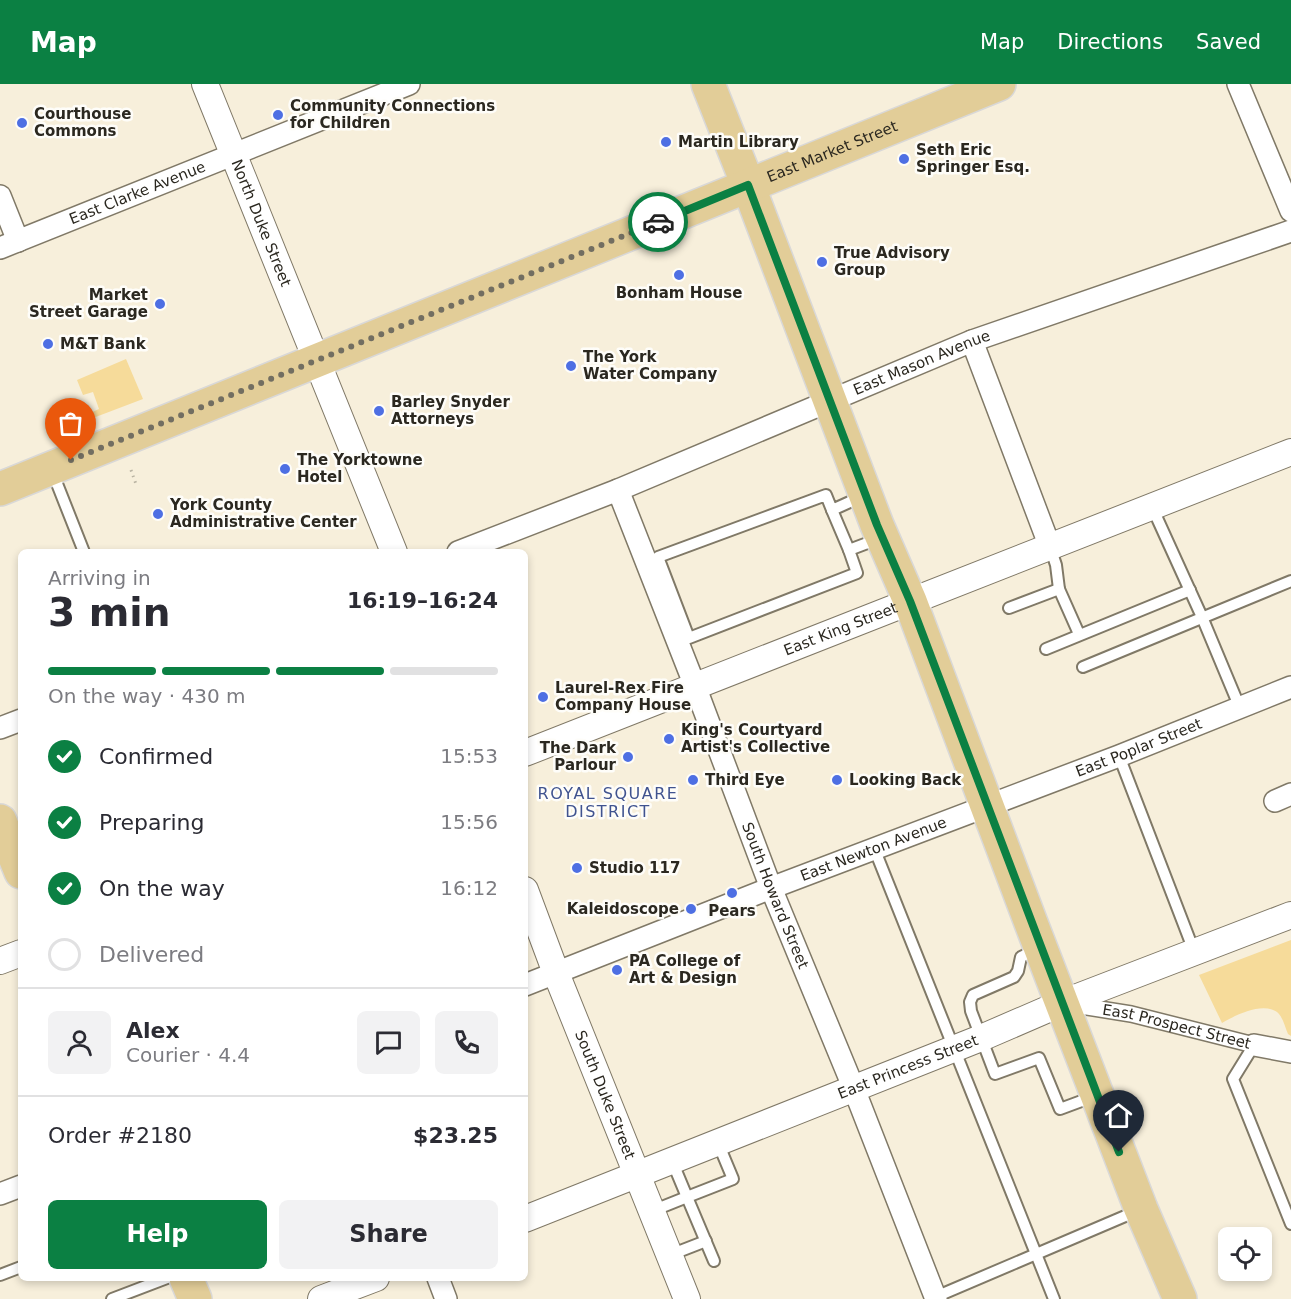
<!DOCTYPE html>
<html lang="en">
<head>
<meta charset="utf-8">
<style>
	body { margin:0; font-family:"DejaVu Sans",sans-serif; background:#f2f2f3; color:#2b2b33; height:100vh; display:flex; flex-direction:column; font-size:22px; white-space:nowrap }
	* { box-sizing:border-box; margin:0 }
	p { font-size:20px; color:#7c7c81 }
	.icon { flex:none; width:33px; height:33px; fill:none; stroke:currentColor; stroke-width:2; stroke-linecap:round; stroke-linejoin:round }
	.map { position:relative; flex:1; overflow:hidden }
	.sheet { position:absolute; left:18px; top:465px; width:510px; height:732px; display:flex; flex-direction:column; background:#fff; border-radius:9px; box-shadow:0 3px 9px #0003 }
	.sheet>* { flex:none }
	.tools { position:absolute; left:1218px; top:1143px; display:grid; gap:12px }
	.tools a { display:grid; place-items:center; width:54px; height:54px; border-radius:9px; background:#fff; box-shadow:0 3px 9px #0003; font-size:30px }
	.pin { position:absolute; display:grid; place-items:center; width:51px; height:51px; color:#fff; margin:-62px -26px; border-radius:50% 50% 50% 0; rotate:-45deg; box-shadow:0 0 6px #0007 }
	.pin .icon { rotate:45deg }
	.courier { position:absolute; display:grid; place-items:center; width:60px; height:60px; margin:-30px; border:4px solid #0b8043; border-radius:50%; background:#fff; color:#222; box-shadow:0 2px 8px #0007 }
	.headline em { font-style:normal; font-weight:700 }
	.headline div { display:flex; flex-direction:column-reverse }
	.headline { display:flex; align-items:center; justify-content:space-between; height:102px; padding:0 30px }
	h1 { font-size:39px; font-weight:700; line-height:45px }
	.bar { display:grid; grid-template-columns:repeat(4,1fr); gap:9px 6px; align-content:center; height:72px; padding:0 30px }
	.bar i { height:8px; border-radius:4px; background:#e1e1e2 }
	.bar .active { background:#0b8043 }
	.bar p { grid-column:span 4 }
	.line { display:flex; align-items:center; gap:15px; padding:0 30px; border-top:2px solid #e1e1e2 }
	.line div { flex:1 }
	.round { display:grid; place-items:center; flex:none; width:63px; height:63px; border-radius:9px; background:#f2f2f3 }
	ol { padding:0 30px; list-style:none }
	li { display:flex; align-items:center; gap:18px; height:66px }
	li p { margin-inline-start:auto }
	li .icon { padding:6px; border-radius:50%; background:#0b8043; color:#fff; stroke-width:4 }
	li:last-child { color:#7c7c81 }
	li i { width:33px; height:33px; border:3px solid #e1e1e2; border-radius:50% }
	.action { display:flex; gap:12px; margin-top:auto; padding:12px 30px }
	.action a { flex:1; height:69px; border-radius:9px; background:#0b8043; color:#fff; font-size:24px; font-weight:700; line-height:69px; text-align:center }
	.action a+a { background:#f2f2f3; color:#2b2b33 }
	header { display:flex; align-items:center; gap:36px; box-sizing:border-box; height:84px; padding:0 30px; background:#0b8043; color:#fff }
	header strong { font-size:28px }
	nav { display:flex; gap:33px; margin-inline-start:auto; font-size:21px }
	.map>svg:first-child { display:block }
</style>
</head>
<body>
<header>
<strong>Map</strong>
<nav><a>Map</a><a>Directions</a><a>Saved</a></nav>
</header>
<div class="map">
<svg width="1291" height="1215" viewBox="0 0 1291 1215">
	<rect width="100%" height="100%" fill="#f7efdb"/>
	<g fill="#f6db9a">
		<polygon points="126,275 143,315 93,334 90,329 99,325 93,308 83,311 77,296"/>
		<path d="M 1291,856 L 1291,952 L 1288,950 C 1285,943 1283,933 1277,928 C 1262,918 1236,931 1222,939 L 1199,891 Z"/>
	</g>
	<g fill="none" stroke-linecap="round" stroke-linejoin="round">
		<g stroke="#807967" stroke-width="14">
			<g id="service">
				<polyline points="52,387 84,468"/>
				<polyline points="863,412 832,426 826,411 658,473 689,554 857,489 849,466 878,455"/>
				<polyline points="1152,423 1202,533 1240,624"/>
				<polyline points="832,426 849,466"/>
				<polyline points="1050,463 1056,481 1059,505 1079,550"/>
				<polyline points="1009,524 1059,505"/>
				<polyline points="1046,565 1190,506"/>
				<polyline points="1083,583 1291,497"/>
				<polyline points="1119,672 1194,867"/>
				<polyline points="874,764 1054,1215"/>
				<polyline points="1037,865 1021,873 1018,887 1014,893 973,911 970,918 971,927 995,990 1039,974 1060,1025 1095,1012"/>
				<polyline points="1254,961 1233,995 1291,1140"/>
				<polyline points="652,1127 687,1113 672,1077"/>
				<polyline points="670,1171 706,1157"/>
				<polyline points="714,1177 687,1113 733,1095 718,1059"/>
				<polyline points="0,1191 21,1183"/>
				<polyline points="933,1214 1137,1127"/>
				<polyline points="112,1215 167,1194"/>
			</g>
		</g>
		<g stroke="#807967" stroke-width="18">
			<g id="pedestrian">
				<path id="s1" d="M 1068,920 L 1131,930 L 1254,961"/>
			</g>
		</g>
		<g stroke="#807967" stroke-width="24">
			<g id="minor">
				<polyline points="1238,0 1291,127"/>
				<polyline points="0,112 18,157"/>
				<path id="s2" d="M 0,164 L 409,0"/>
				<polyline points="972,257 1050,463"/>
				<path id="s3" d="M 618,406 L 695,602 L 771,804 L 854,1005 L 936,1215"/>
				<path id="s4" d="M 458,468 L 618,406 L 972,257 L 1291,147"/>
				<polyline points="0,644 21,636"/>
				<polyline points="1275,717 1291,710"/>
				<path id="s5" d="M 525,901 L 771,804 L 1119,672 L 1291,603"/>
				<polyline points="1254,961 1291,968"/>
				<polyline points="0,1110 21,1102"/>
				<polyline points="438,1194 446,1215"/>
			</g>
		</g>
		<g stroke="#807967" stroke-width="28">
			<g id="tertiary">
				<path id="s6" d="M 205,0 L 394,468"/>
				<path id="s7" d="M 525,669 L 1291,368"/>
				<path id="s8" d="M 525,806 L 556,889 L 687,1215"/>
				<polyline points="0,877 21,869"/>
				<path id="s9" d="M 525,1135 L 981,954 L 1062,919 L 1291,831"/>
				<polyline points="321,1215 376,1194"/>
			</g>
		</g>
		<g stroke="#d9d8d7" stroke-width="36">
			<g id="primary">
				<polyline points="708,0 748,101 877,441 910,517 1031,839 1141,1125 1180,1215"/>
				<path id="s10" d="M 0,405 L 999,0"/>
				<polyline points="0,737 21,788"/>
				<polyline points="186,1194 195,1215"/>
			</g>
		</g>
		<polyline stroke="#b9b3a2" stroke-width="3" stroke-dasharray="1.5 4.5" stroke-linecap="butt" points="131,386 137,403"/>
		<use href="#service" stroke="#fff" stroke-width="10"/>
		<use href="#pedestrian" stroke="#fff" stroke-width="15"/>
		<use href="#minor" stroke="#fff" stroke-width="21"/>
		<use href="#tertiary" stroke="#fff" stroke-width="26"/>
		<use href="#primary" stroke="#e2cd98" stroke-width="33"/>
	</g>
	<g fill="none" stroke-linecap="round" stroke-linejoin="round">
		<polyline stroke="#726e61" stroke-width="6" stroke-dasharray="0 10.8" points="71,376 658,138"/>
		<polyline stroke="#0b8043" stroke-width="8" points="658,138 748,101 877,441 910,517 1119,1068"/>
	</g>
	<g fill="#4e6fe3" stroke="#fefdf9" stroke-width="2">
		<circle cx="278" cy="31" r="6"/>
		<circle cx="22" cy="39" r="6"/>
		<circle cx="666" cy="58" r="6"/>
		<circle cx="904" cy="75" r="6"/>
		<circle cx="822" cy="178" r="6"/>
		<circle cx="679" cy="191" r="6"/>
		<circle cx="160" cy="220" r="6"/>
		<circle cx="48" cy="260" r="6"/>
		<circle cx="571" cy="282" r="6"/>
		<circle cx="379" cy="327" r="6"/>
		<circle cx="285" cy="385" r="6"/>
		<circle cx="158" cy="430" r="6"/>
		<circle cx="543" cy="613" r="6"/>
		<circle cx="669" cy="655" r="6"/>
		<circle cx="628" cy="673" r="6"/>
		<circle cx="693" cy="696" r="6"/>
		<circle cx="837" cy="696" r="6"/>
		<circle cx="577" cy="784" r="6"/>
		<circle cx="732" cy="809" r="6"/>
		<circle cx="691" cy="825" r="6"/>
		<circle cx="617" cy="886" r="6"/>
	</g>
	<g text-anchor="middle" dominant-baseline="central" stroke-width="5" stroke-linejoin="round" paint-order="stroke">
		<g font-size="15" font-weight="bold" fill="#2b2820" stroke="#fefdf9" text-anchor="start">
			<text x="290" y="22">Community Connections<tspan x="290" dy="17">for Children</tspan></text>
			<text x="34" y="30">Courthouse<tspan x="34" dy="17">Commons</tspan></text>
			<text x="678" y="58">Martin Library</text>
			<text x="916" y="66">Seth Eric<tspan x="916" dy="17">Springer Esq.</tspan></text>
			<text x="834" y="169">True Advisory<tspan x="834" dy="17">Group</tspan></text>
			<text x="679" y="209" text-anchor="middle">Bonham House</text>
			<text x="148" y="211" text-anchor="end">Market<tspan x="148" dy="17">Street Garage</tspan></text>
			<text x="60" y="260">M&amp;T Bank</text>
			<text x="583" y="273">The York<tspan x="583" dy="17">Water Company</tspan></text>
			<text x="391" y="318">Barley Snyder<tspan x="391" dy="17">Attorneys</tspan></text>
			<text x="297" y="376">The Yorktowne<tspan x="297" dy="17">Hotel</tspan></text>
			<text x="170" y="421">York County<tspan x="170" dy="17">Administrative Center</tspan></text>
			<text x="555" y="604">Laurel-Rex Fire<tspan x="555" dy="17">Company House</tspan></text>
			<text x="681" y="646">King's Courtyard<tspan x="681" dy="17">Artist's Collective</tspan></text>
			<text x="616" y="664" text-anchor="end">The Dark<tspan x="616" dy="17">Parlour</tspan></text>
			<text x="705" y="696">Third Eye</text>
			<text x="849" y="696">Looking Back</text>
			<text x="589" y="784">Studio 117</text>
			<text x="679" y="825" text-anchor="end">Kaleidoscope</text>
			<text x="732" y="827" text-anchor="middle">Pears</text>
			<text x="629" y="877">PA College of<tspan x="629" dy="17">Art &amp; Design</tspan></text>
		</g>
		<g font-size="15" fill="#2b2820" stroke="#fefdf9">
			<text stroke="none"><textPath href="#s10" startOffset="898">East Market Street</textPath></text>
			<text stroke="none"><textPath href="#s2" startOffset="148">East Clarke Avenue</textPath></text>
			<text stroke="none"><textPath href="#s6" startOffset="150">North Duke Street</textPath></text>
			<text stroke="none"><textPath href="#s4" startOffset="501">East Mason Avenue</textPath></text>
			<text stroke="none"><textPath href="#s7" startOffset="339">East King Street</textPath></text>
			<text stroke="none"><textPath href="#s5" startOffset="658">East Poplar Street</textPath></text>
			<text stroke="none"><textPath href="#s5" startOffset="374">East Newton Avenue</textPath></text>
			<text stroke="none"><textPath href="#s3" startOffset="435">South Howard Street</textPath></text>
			<text stroke="none"><textPath href="#s1" startOffset="111">East Prospect Street</textPath></text>
			<text stroke="none"><textPath href="#s9" startOffset="412">East Princess Street</textPath></text>
			<text stroke="none"><textPath href="#s8" startOffset="220">South Duke Street</textPath></text>
		</g>
		<g font-size="16" letter-spacing="1.5" fill="#40538f" stroke="#fefdf9">
			<text x="608" y="709">ROYAL SQUARE<tspan x="608" dy="18">DISTRICT</tspan></text>
		</g>
	</g>
</svg>
<div class="tools">
<a><svg class="icon" aria-label="locate" viewBox="0 0 24 24"><circle cx="12" cy="12" r="6"/><path d="M12 2v4M12 18v4M2 12h4M18 12h4"/></svg></a>
</div>
<div class="pin" style="left:71px;top:376px;background:#ea580c"><svg class="icon" aria-label="bag" viewBox="0 0 24 24"><path d="M5 8h14l-1 12H6zM9 8a3 3 0 0 1 6 0"/></svg></div>
<div class="pin" style="left:1119px;top:1068px;background:#1f2937"><svg class="icon" aria-label="home" viewBox="0 0 24 24"><path d="M3 11l9-7 9 7M6 9v11h12V9"/></svg></div>
<div class="courier" style="left:658px;top:138px"><svg class="icon" aria-label="car" viewBox="0 0 24 24"><path d="M5 17H2v-5l4-1 3-4h7l3 4 3 1v5h-3M9 17h6M6 11h13"/><circle cx="7" cy="17" r="2"/><circle cx="17" cy="17" r="2"/></svg></div>
<section class="sheet">
<div class="headline"><div><h1>3 min</h1><p>Arriving in</p></div><em>16:19–16:24</em></div>
<div class="bar"><i class="active"></i><i class="active"></i><i class="active"></i><i></i><p>On the way · 430 m</p></div>
<ol>
<li><svg class="icon" aria-label="check" viewBox="0 0 24 24"><path d="M5 12l5 5 9-10"/></svg>Confirmed<p>15:53</p></li>
<li><svg class="icon" aria-label="check" viewBox="0 0 24 24"><path d="M5 12l5 5 9-10"/></svg>Preparing<p>15:56</p></li>
<li><svg class="icon" aria-label="check" viewBox="0 0 24 24"><path d="M5 12l5 5 9-10"/></svg>On the way<p>16:12</p></li>
<li><i></i>Delivered</li>
</ol>
<div class="line" style="height:108px"><a class="round"><svg class="icon" aria-label="person" viewBox="0 0 24 24"><circle cx="12" cy="8" r="4"/><path d="M4 21q1-7 8-7t8 7"/></svg></a><div><b>Alex</b><p>Courier · 4.4</p></div><a class="round"><svg class="icon" aria-label="chat" viewBox="0 0 24 24"><path d="M4 5h16v11H9l-5 4z"/></svg></a><a class="round"><svg class="icon" aria-label="phone" viewBox="0 0 24 24"><path d="M5 4h4l2 5-3 2q2 4 5 5l2-3 5 2v4C11 20 4 13 5 4z"/></svg></a></div>
<div class="line" style="height:78px"><div>Order #2180</div><b>$23.25</b></div>
<div class="action"><a>Help</a><a>Share</a></div>
</section>
</div>
</body>
</html>
